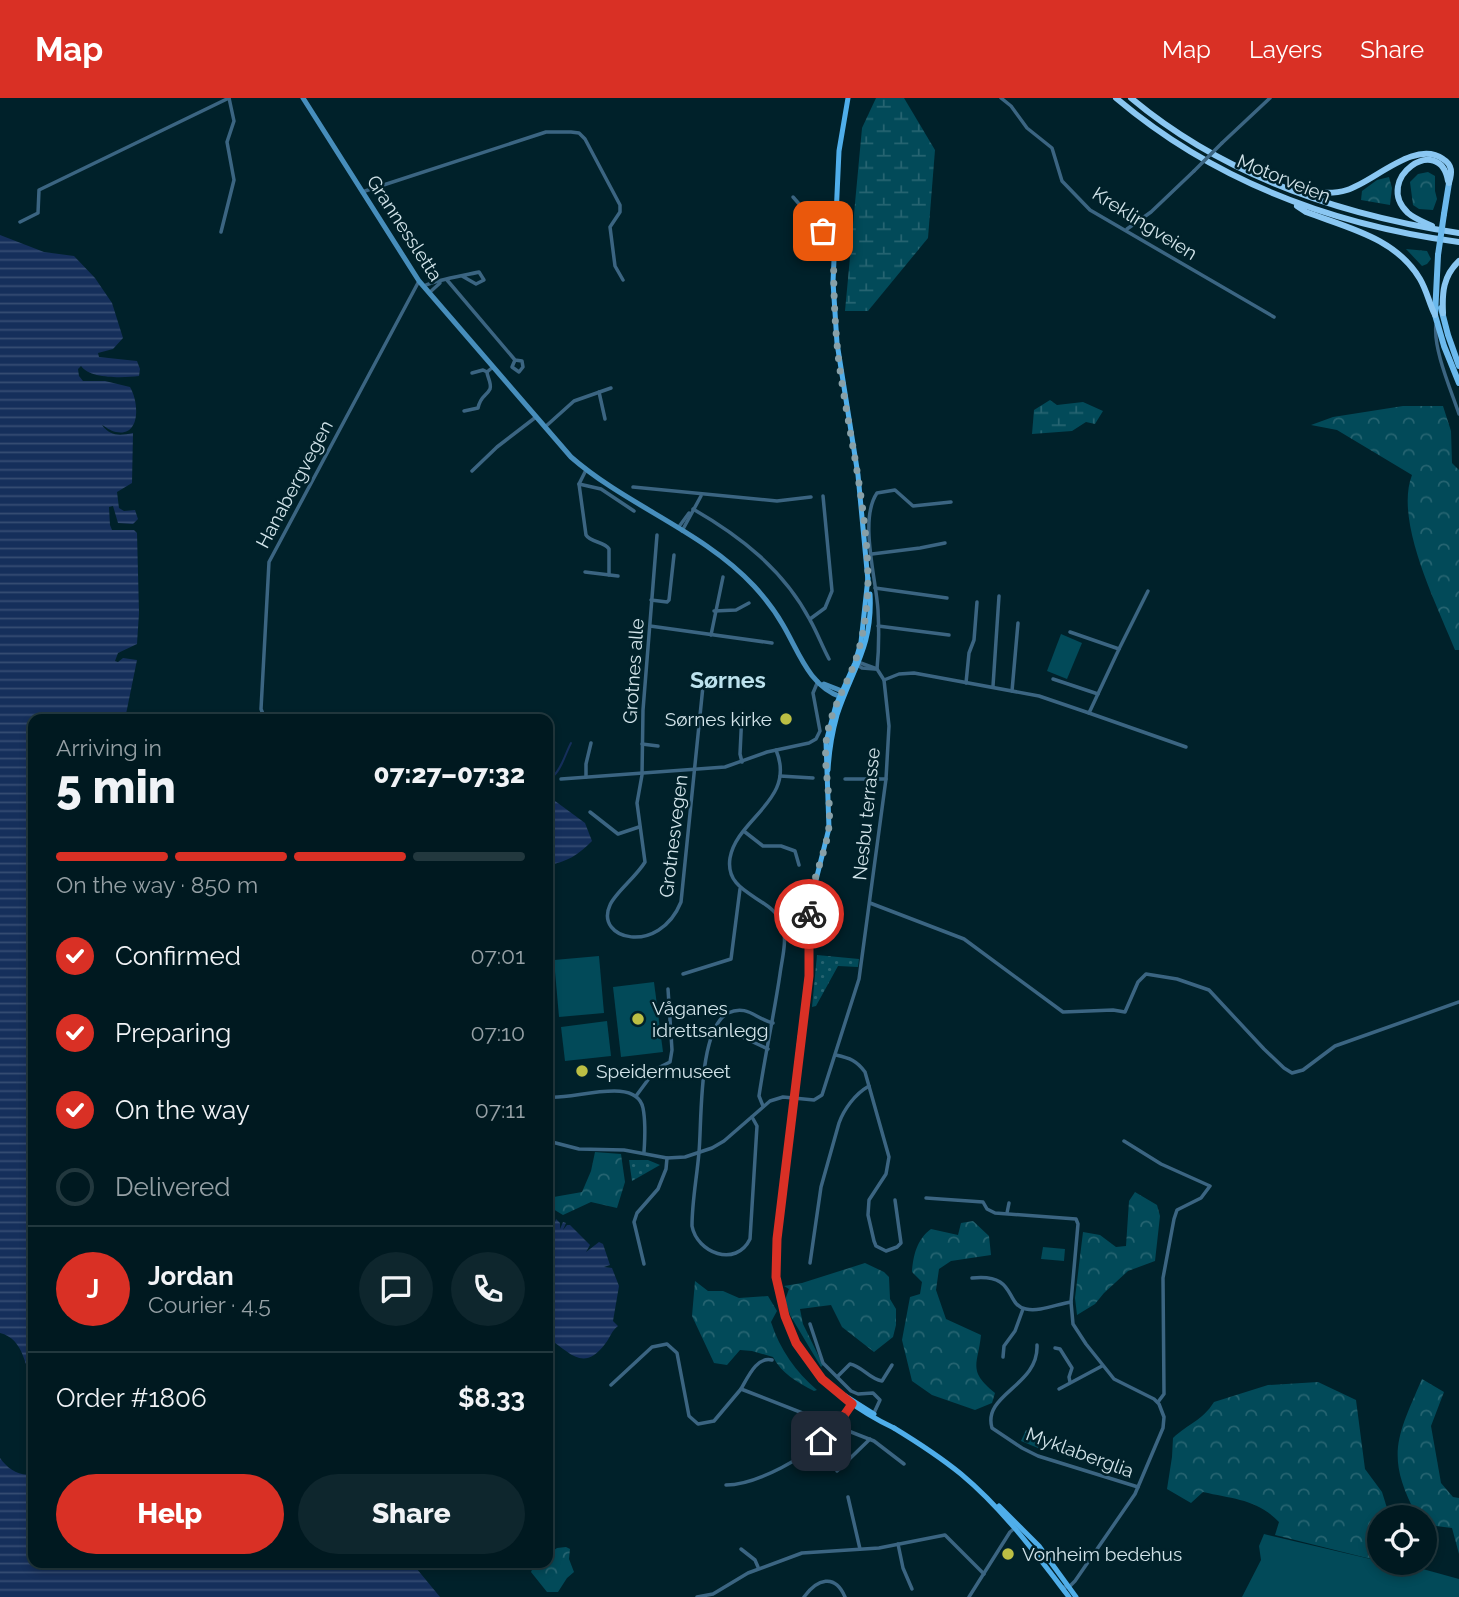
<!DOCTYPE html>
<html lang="en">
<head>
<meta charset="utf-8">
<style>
	body { margin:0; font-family:Raleway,sans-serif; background:#0e262d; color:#f1f3f6; height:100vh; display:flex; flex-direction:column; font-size:26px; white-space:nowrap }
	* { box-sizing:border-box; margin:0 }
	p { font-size:23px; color:#95a0a5 }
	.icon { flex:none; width:38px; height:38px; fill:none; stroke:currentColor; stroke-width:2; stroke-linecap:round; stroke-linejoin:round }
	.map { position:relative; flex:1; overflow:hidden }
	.sheet { position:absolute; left:28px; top:616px; width:525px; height:854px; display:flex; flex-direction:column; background:#001920; border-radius:14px; box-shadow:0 4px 10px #0003,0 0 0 2px #22383e }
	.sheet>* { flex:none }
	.buttons { position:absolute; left:1367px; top:1407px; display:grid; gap:14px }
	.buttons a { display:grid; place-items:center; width:70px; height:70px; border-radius:50%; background:#001920; box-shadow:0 4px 10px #0003,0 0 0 2px #22383e; font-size:35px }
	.pin { position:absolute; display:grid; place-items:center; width:60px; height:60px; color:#fff; margin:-30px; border-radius:14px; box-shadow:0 4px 10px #0006 }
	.courier { position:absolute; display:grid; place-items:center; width:70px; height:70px; margin:-35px; border:5px solid #d93025; border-radius:50%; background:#fff; color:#222; box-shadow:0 2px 9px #0007 }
	.head em { font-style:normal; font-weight:800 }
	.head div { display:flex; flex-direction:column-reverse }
	.head { display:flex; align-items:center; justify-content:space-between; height:119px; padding:0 28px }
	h1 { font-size:46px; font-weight:800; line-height:52px }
	.bar { display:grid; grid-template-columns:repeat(4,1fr); gap:10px 7px; align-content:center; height:84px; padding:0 28px }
	.bar i { height:9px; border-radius:5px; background:#22383e }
	.bar .selected { background:#d93025 }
	.bar p { grid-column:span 4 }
	.line { display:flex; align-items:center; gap:18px; padding:0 28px; border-top:2px solid #22383e }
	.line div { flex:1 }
	.round { display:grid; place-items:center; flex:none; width:74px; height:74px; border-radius:37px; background:#0e262d }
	ol { padding:0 28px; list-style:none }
	li { display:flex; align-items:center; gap:21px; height:77px }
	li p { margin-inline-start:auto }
	li .icon { padding:7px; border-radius:50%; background:#d93025; color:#fff; stroke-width:4 }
	li:last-child { color:#95a0a5 }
	li i { width:38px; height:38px; border:4px solid #22383e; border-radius:50% }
	.action { display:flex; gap:14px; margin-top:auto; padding:14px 28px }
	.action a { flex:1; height:80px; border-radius:42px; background:#d93025; color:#fff; font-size:28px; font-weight:800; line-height:80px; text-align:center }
	.action a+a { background:#0e262d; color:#f1f3f6 }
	header { display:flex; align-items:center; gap:42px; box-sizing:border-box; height:98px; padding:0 35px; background:#d93025; color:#fff }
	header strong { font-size:33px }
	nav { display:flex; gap:38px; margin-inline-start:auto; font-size:24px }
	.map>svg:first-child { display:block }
</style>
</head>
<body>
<header>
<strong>Map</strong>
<nav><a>Map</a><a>Layers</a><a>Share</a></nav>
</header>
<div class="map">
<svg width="1459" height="1499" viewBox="0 0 1459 1499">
	<defs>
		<pattern id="forest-crowns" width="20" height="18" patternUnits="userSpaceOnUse" patternTransform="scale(1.75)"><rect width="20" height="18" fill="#024a59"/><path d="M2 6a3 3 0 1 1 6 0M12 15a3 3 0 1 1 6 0" fill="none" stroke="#266471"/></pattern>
		<pattern id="wetland-marsh" width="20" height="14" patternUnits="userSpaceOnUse" patternTransform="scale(1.75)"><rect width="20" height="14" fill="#024a59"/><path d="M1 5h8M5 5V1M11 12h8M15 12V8" fill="none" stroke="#266471"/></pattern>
		<pattern id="park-dots" width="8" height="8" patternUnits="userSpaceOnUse" patternTransform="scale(1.75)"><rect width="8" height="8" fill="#024a59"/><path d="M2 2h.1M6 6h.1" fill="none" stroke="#266471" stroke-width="1.8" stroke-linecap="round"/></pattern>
		<pattern id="water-rules" width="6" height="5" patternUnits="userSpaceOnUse" patternTransform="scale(1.75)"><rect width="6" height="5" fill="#152f5b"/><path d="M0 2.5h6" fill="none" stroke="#364d73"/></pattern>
	</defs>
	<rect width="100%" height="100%" fill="#00212a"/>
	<g fill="#024a59">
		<polygon points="1061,536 1082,545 1067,581 1047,573"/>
		<polygon points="599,858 604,915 559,919 554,862"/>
		<polygon points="654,884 663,954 621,959 613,889"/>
		<polygon points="607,923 611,958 565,963 561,929"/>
		<polygon points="1043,1149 1065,1151 1064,1163 1041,1161"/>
		<polygon points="1264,1436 1379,1463 1379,1465 1401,1465 1459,1481 1459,1499 1242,1499 1261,1462 1259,1448"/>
	</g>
	<g fill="url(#forest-crowns)">
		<polygon points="1428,74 1435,78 1435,93 1437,101 1433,112 1419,111 1413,107 1410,84 1418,76"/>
		<polygon points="1389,79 1392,90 1390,107 1361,102 1362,93 1377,82"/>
		<polygon points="1406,151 1427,153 1431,161 1427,166 1422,168"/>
		<path d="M 1403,308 L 1443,308 L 1451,333 L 1452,365 L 1459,372 L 1459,552 L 1455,552 C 1437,507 1394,423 1412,377 L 1337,332 L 1311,327 L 1333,319 Z"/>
		<polygon points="595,1054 621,1056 625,1084 617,1110 591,1104 563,1117 548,1108 548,1100 582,1094 591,1073"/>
		<polygon points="1135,1094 1157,1107 1160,1118 1155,1163 1128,1173 1104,1195 1095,1206 1077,1217 1075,1200 1083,1134 1100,1137 1116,1149 1126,1148 1129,1103"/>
		<path d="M 973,1123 L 989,1138 L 991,1157 L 951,1163 L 939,1171 L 936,1192 L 946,1221 L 981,1237 C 978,1267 967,1272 995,1295 L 992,1305 L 975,1312 L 932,1297 L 912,1283 L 902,1242 L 910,1199 L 920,1196 L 922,1184 L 912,1174 C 913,1158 917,1141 931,1131 L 958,1137 L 961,1125 Z"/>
		<polygon points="865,1165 884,1174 889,1179 890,1201 896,1211 896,1227 893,1239 874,1254 842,1229 831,1207 800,1211 803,1226 823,1267 821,1269 790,1217 785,1202 789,1191 784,1188 802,1185"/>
		<path d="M 695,1183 L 708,1193 L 723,1193 L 739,1200 L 768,1198 L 777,1213 L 771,1224 C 780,1252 796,1274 817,1292 L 814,1293 C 797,1284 782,1276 773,1259 L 752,1253 L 740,1252 L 727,1267 L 714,1265 L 692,1218 Z"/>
		<path d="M 1422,1281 L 1444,1294 L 1431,1328 L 1441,1385 L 1453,1399 L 1459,1400 L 1459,1456 L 1452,1430 L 1436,1428 L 1425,1422 L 1424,1419 L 1417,1418 C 1385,1358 1397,1339 1422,1281 Z"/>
		<path d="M 1318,1284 L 1356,1302 L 1365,1371 L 1382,1394 L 1387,1410 L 1394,1419 L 1379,1419 L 1379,1463 L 1275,1437 L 1279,1424 C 1257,1401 1233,1401 1203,1394 L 1191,1405 L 1167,1391 L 1172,1359 L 1173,1340 C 1189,1325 1202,1323 1214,1304 L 1268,1287 Z"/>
		<polygon points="566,1449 570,1451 569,1461 574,1474 567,1480 558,1494 547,1494 531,1474 535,1465 548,1465 548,1456 557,1450"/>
	</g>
	<g fill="url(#wetland-marsh)">
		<polygon points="876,0 904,0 935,52 928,140 868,213 845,213 862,30"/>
		<polygon points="1050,302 1057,307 1083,304 1103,313 1095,326 1086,324 1072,333 1032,336 1034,312"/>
	</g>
	<g fill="url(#park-dots)">
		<polygon points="817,857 859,861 858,869 838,868 816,908 812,909"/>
		<polygon points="629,1062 648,1062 660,1067 632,1083"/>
		<polygon points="1026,1332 1043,1339 1038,1350 1021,1343"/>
		<polygon points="1110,1366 1133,1372 1130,1381 1107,1373"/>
	</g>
	<g fill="url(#water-rules)">
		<path d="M 0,137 L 44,154 L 74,158 L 95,180 L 112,205 L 123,240 L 113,251 L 98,255 L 99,259 L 137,263 L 140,271 L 139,278 C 123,280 90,281 81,268 L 78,271 L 79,278 L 83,283 L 105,283 L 130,289 C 139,304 141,339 116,334 C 110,333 106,329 102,327 C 110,338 119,338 133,335 L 132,385 L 117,394 L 119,410 L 124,413 L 135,412 L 138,421 L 133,426 L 118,425 L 113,408 L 109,409 L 110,427 L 112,432 L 134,432 L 137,435 L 139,515 L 137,546 L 118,555 L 115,563 L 118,564 L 123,560 L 137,562 L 125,621 L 33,621 L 33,1285 C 24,1267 24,1241 0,1235 Z"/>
		<path d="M 548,700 L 551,700 L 585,725 L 592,743 C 578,757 567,764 548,767 Z"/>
		<path d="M 550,1117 L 551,1123 L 553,1119 L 555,1124 L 556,1121 L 560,1125 L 560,1131 L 563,1124 L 566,1125 L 563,1132 L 567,1127 L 570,1127 L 590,1147 L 586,1154 L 599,1144 L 603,1146 L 610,1167 L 604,1169 L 612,1170 L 619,1188 L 613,1223 L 618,1228 C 612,1232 610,1240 605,1246 C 583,1275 570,1254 548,1240 L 548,1121 Z"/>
		<path d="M 0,1360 C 8,1371 19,1379 33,1376 L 33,1465 L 412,1465 L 440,1499 L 0,1499 Z"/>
	</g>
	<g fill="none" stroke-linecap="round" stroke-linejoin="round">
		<g stroke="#152f5b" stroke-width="2">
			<path d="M 552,679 C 561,673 566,654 571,645"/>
			<polyline points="550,683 550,700"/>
		</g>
		<g stroke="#3b6582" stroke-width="3.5">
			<polyline points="1001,0 1011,8 1027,30 1052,50 1062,83 1090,112 1274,219"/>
			<polyline points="1222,45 1270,0"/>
			<polyline points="362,94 546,34 571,34 579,35 585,41 620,107 620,114 610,129 615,168 623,182"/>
			<polyline points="793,99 823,133 834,137"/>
			<polyline points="20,124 38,115 39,92 229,0"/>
			<polyline points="1127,131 1151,114 1194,73"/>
			<polyline points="221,134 234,82 227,44 234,23 229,0"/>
			<polyline points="447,182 515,262 522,263 523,269 519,274 512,269 515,262"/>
			<path d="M 424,188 C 439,181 462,178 479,174 L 484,182 L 476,186 L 462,178"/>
			<polyline points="429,195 440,185"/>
			<path d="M 1436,227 C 1433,251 1451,292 1459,316"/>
			<polyline points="472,275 483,272 487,274 493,269"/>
			<polyline points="599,294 605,321"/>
			<path d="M 464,313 L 478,310 C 481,297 486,299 490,291 C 492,285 487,279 487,274"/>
			<polyline points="545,329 574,303 611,290"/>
			<path d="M 586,372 L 579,386 L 586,437 C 591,445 604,443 609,451 L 609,477"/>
			<polyline points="472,373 497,349 536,319"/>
			<polyline points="579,386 601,391 634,413"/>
			<polyline points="633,389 777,403 811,399"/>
			<path d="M 693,411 C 740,438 784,472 810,522 C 817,534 822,548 829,561"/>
			<polyline points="678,430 689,415"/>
			<polyline points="682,433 701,398"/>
			<path d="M 657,437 L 643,612 L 642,677 L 637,705 L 645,764 C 636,779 615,795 610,807 C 594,842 659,858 681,804 L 703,588"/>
			<polyline points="872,456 920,450 945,445"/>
			<polyline points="585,474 618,478"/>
			<polyline points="875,490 947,500"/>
			<polyline points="651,502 667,504 669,502 674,457"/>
			<polyline points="714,513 736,512 749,505"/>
			<polyline points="810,521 825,510 832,493 823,398"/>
			<polyline points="650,528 772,545"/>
			<polyline points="878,528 949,537"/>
			<polyline points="711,537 723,479"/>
			<polyline points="1119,551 1148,493"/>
			<polyline points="856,566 862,570 875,571"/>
			<path d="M 877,571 C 879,552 879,531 878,512 C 876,480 859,421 877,395 L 895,392 L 913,408 L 951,404"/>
			<polyline points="1053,581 1098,596"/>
			<polyline points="884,582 899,576 914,575 1039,598 1089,615 1119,551 1070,534"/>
			<polyline points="966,585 969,555 974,542 977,504"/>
			<polyline points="993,588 999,498"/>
			<polyline points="1012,593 1018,525"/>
			<polyline points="1089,615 1186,649"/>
			<polyline points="265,621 261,611 269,464 419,183"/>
			<polyline points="642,646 658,648"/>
			<polyline points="742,664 740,656 742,614"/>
			<polyline points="780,678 813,680"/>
			<polyline points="586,679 586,666 591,645"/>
			<polyline points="561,681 725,669 767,654 809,645 816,641 820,633 813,595 818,583"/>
			<polyline points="845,681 886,681"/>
			<polyline points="590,714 618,736 639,729"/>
			<polyline points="745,734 763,748 781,748 795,753 799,767"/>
			<polyline points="870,805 964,841 1063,914 1113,912 1125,914 1138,884 1146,876 1177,881 1209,892 1264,951 1284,970 1292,975 1303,972 1335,948 1459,904"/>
			<polyline points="683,876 731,861 740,791"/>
			<polyline points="738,937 768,951"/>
			<path d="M 836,957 C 850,960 857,963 865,974 L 889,1059 L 886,1076 L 869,1102 L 868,1117 L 874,1143 L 876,1148 L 886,1153 L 897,1149 L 901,1145 L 895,1102"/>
			<polyline points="636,998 656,971 670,964 672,952 668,891"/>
			<path d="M 548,999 C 571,1003 636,977 643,1010 C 646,1025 645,1040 644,1054"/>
			<path d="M 763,1008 L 759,998 C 765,957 774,917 780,876 C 782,861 787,844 783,828 C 774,798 724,798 730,760 C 737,720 797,702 776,652"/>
			<path d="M 752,1019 L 757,1028 L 750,1141 C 736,1170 697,1155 692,1128 C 692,1103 697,1079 699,1054 C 702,1023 698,931 728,915 C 747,906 756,921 773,925"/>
			<polyline points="548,1043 579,1051 624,1052 667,1060 685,1059 712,1050 724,1043 770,1003 783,999 814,1002 822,997 859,881 886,681 889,628 884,582 877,571 858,564"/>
			<polyline points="1124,1043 1161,1066 1210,1088 1201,1100 1177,1112 1174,1121 1163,1180 1164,1296 1158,1304"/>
			<polyline points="926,1100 983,1104 987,1111 995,1115 1076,1121 1078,1126 1071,1204 1073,1226 1086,1246 1114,1281 1154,1301 1159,1306 1164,1319 1163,1330 1135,1396 1075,1483 1069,1489 1062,1489"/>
			<polyline points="1007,1115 1009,1105"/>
			<path d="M 810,1165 L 821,1089 L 839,1025 C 844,1011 855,996 869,988"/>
			<polyline points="644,1166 634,1124 637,1115 658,1091 666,1071 667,1060"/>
			<path d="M 972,1180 C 1018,1175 1004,1207 1026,1211 C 1040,1214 1057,1206 1071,1204"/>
			<polyline points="810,1226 823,1265 851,1293 858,1296 873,1295 880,1302 874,1315"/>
			<path d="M 1037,1247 C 1039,1288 982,1296 992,1330 L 1022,1350 L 1038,1358 L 1138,1389"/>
			<polyline points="1055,1250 1060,1251 1072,1270 1069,1279 1070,1284"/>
			<polyline points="1003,1259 1004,1248 1015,1233 1023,1211"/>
			<path d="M 838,1278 L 850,1266 C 862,1268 869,1281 882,1283 L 892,1267"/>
			<polyline points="611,1287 652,1249 667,1246 677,1255 689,1318 698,1326 714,1323 741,1291 874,1343 904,1366"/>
			<path d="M 741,1291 C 748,1279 757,1258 772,1262"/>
			<polyline points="1059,1291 1102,1268"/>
			<polyline points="837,1373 870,1341"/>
			<path d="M 726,1387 C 757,1387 808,1358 830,1336 C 839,1327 845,1316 853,1305"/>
			<polyline points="848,1399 860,1451"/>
			<polyline points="898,1446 903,1470 912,1491"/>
			<polyline points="741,1451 755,1462 758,1469"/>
			<polyline points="697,1499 713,1496 748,1475 802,1455 879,1450 945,1437 984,1476"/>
			<path d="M 804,1499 C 817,1481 835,1475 845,1499"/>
			<polyline points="969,1499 1010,1434 1015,1430"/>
		</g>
		<g stroke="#478ebc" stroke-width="5">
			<path d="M 303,0 L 419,183 L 571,359 C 627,408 703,433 754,488 C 765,500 775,513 783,527 C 799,554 809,588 841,599"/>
			<polyline points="824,586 842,593 843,596"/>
		</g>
		<g stroke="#4faeea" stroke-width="5">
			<polyline points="848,0 839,53 833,184 837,245 858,377 868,483"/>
			<path d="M 868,480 L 861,544 L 855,565 L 836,607 L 826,644 L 829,730 L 809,810 L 808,892 L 800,940 L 775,1164 C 778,1243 824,1297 894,1330"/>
			<path d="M 828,672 C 829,654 832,635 837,617 C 852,571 873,549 870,496"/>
			<polyline points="844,1297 874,1316"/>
			<path d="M 894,1330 C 917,1344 940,1359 961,1376 C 1003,1411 1036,1456 1069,1499"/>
			<polyline points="999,1408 1039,1448 1076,1499"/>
		</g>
		<g stroke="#6cbaee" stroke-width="6">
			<polyline points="1444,116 1449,85"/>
			<polyline points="1438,157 1435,217 1444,248 1459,285"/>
			<polyline points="1441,210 1448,237 1459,268"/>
		</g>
		<g stroke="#8ac7f2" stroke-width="6">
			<path d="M 1116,0 C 1214,83 1333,127 1459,144"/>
			<path d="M 1131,0 C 1224,78 1340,117 1459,135"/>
			<path d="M 1298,92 C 1314,94 1331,97 1347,92 C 1374,84 1415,41 1443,61 C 1453,67 1452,75 1449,85"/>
			<path d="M 1297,108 L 1306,114 C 1348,130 1396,140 1420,181 C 1427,193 1429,205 1435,217"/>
			<path d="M 1432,128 C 1424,124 1415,121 1408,115 C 1372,81 1440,34 1448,83"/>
			<path d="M 1443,215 C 1442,195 1443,178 1459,163"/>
		</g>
		<polyline stroke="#3b6582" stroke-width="3.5" points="1194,73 1222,45"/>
		<polyline stroke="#6cbaee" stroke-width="6" points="1438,157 1444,116"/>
	</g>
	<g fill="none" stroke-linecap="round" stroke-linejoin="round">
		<path stroke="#88a0a7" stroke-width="7" stroke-dasharray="0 12.6" d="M 809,816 C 809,785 826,758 829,728 C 832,694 820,661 829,628 C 835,605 847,586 855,564 C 864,538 868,508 868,480 C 867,408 849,336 839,265 C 834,222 833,180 834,137 L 823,133"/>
		<polyline stroke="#d93025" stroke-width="9" points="809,816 809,878 777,1141 776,1179 785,1218 796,1245 822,1281 852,1306 836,1329 821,1343"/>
	</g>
	<g fill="#bcbf44" stroke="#00212a" stroke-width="2.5">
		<circle cx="786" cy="621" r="7"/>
		<circle cx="638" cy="921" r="7"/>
		<circle cx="582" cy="973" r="7"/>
		<circle cx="1008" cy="1456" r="7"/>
	</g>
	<g text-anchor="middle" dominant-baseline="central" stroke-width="5" stroke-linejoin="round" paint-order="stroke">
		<g font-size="19" fill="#d2e4ea" stroke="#00212a">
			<text transform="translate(1284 80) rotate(22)">Motorveien</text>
			<text transform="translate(1145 125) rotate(32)">Kreklingveien</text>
			<text transform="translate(405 130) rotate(57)">Grannessletta</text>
			<text transform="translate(294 386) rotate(-62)">Hanabergvegen</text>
			<text transform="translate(633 573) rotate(-86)">Grotnes alle</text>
			<text transform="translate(866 716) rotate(-84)">Nesbu terrasse</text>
			<text transform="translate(673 738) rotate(-83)">Grotnesvegen</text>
			<text transform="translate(1080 1354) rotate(20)">Myklaberglia</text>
		</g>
		<g font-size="19" fill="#d2e4ea" stroke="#00212a" text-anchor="start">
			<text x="772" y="621" text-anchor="end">Sørnes kirke</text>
			<text x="652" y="910">Våganes<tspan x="652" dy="22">idrettsanlegg</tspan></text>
			<text x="596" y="973">Speidermuseet</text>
			<text x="1022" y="1456">Vonheim bedehus</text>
		</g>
		<g font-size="23" font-weight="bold" fill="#bce2ed" stroke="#00212a">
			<text x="728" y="581">Sørnes</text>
		</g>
	</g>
</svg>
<div class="buttons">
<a><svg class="icon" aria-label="locate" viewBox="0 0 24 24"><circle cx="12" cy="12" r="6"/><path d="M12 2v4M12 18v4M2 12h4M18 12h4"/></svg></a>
</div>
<div class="pin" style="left:823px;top:133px;background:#ea580c"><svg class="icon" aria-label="bag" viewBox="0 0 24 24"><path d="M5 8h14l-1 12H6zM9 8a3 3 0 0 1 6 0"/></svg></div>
<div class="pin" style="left:821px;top:1343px;background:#1f2937"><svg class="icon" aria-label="home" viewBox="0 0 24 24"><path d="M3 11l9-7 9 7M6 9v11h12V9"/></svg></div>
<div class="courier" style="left:809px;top:816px"><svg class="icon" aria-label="bike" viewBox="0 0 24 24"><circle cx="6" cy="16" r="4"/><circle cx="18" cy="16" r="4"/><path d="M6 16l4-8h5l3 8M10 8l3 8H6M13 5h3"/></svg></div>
<section class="sheet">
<div class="head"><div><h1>5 min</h1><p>Arriving in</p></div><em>07:27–07:32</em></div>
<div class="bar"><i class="selected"></i><i class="selected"></i><i class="selected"></i><i></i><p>On the way · 850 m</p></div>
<ol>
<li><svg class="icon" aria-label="check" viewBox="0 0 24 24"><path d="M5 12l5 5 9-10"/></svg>Confirmed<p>07:01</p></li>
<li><svg class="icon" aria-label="check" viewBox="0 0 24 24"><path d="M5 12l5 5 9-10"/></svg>Preparing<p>07:10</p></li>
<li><svg class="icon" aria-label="check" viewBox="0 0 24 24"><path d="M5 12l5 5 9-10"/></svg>On the way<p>07:11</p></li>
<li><i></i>Delivered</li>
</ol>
<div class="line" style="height:126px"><b class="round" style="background:#d93025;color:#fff">J</b><div><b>Jordan</b><p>Courier · 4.5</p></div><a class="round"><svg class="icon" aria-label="chat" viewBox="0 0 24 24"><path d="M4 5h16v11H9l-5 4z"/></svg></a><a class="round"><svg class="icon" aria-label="phone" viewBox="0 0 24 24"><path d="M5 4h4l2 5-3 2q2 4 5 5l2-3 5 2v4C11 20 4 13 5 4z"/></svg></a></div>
<div class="line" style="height:91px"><div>Order #1806</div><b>$8.33</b></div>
<div class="action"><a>Help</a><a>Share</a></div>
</section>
</div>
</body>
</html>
